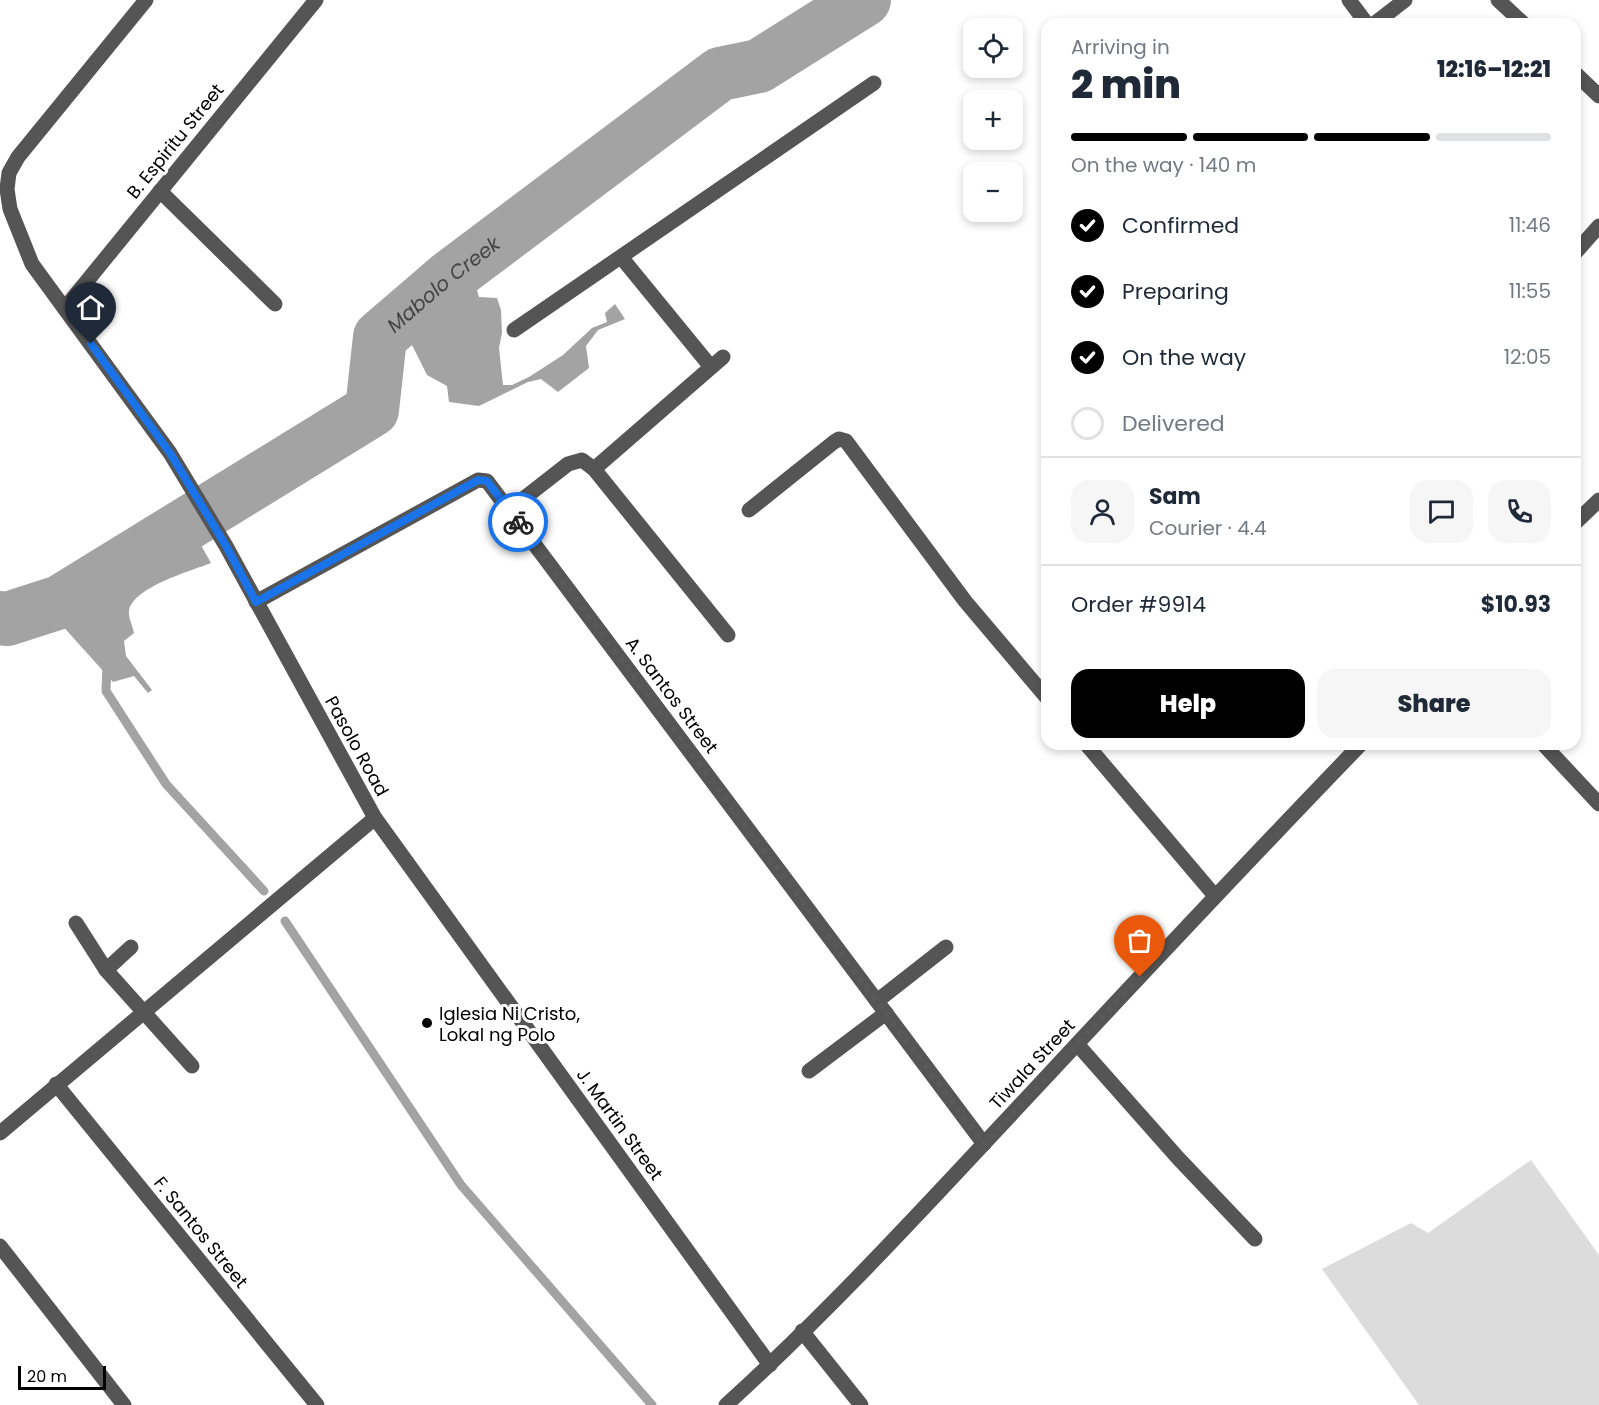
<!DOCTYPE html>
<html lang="en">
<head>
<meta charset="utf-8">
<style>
	body { margin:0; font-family:Poppins,sans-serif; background:#f6f6f7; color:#1f2937; height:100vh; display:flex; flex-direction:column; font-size:22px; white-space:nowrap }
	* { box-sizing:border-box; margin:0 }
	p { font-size:20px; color:#747a83 }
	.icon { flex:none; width:33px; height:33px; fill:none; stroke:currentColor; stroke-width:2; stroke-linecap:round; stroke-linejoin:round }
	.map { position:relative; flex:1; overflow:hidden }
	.details { position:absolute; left:1041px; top:18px; width:540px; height:732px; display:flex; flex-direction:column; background:#fff; border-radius:18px; box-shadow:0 3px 9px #0003 }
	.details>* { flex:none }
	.tools { position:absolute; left:963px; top:18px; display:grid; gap:12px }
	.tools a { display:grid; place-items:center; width:60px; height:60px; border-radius:12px; background:#fff; box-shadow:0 3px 9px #0003; font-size:30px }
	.scale { position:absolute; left:18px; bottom:15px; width:88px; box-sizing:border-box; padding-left:6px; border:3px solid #000; border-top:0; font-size:16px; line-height:21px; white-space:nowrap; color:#000; -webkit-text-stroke:4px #fff; paint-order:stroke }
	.pin { position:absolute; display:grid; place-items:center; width:51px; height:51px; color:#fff; margin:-62px -26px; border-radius:50% 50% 50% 0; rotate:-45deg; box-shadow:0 0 6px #0007 }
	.pin .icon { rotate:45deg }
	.courier { position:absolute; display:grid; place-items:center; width:60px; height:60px; margin:-30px; border:4px solid #1a73e8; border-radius:50%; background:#fff; color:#222; box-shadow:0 2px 8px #0007 }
	.headline em { font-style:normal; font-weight:800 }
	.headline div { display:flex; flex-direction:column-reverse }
	.headline { display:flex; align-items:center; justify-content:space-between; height:102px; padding:0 30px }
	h1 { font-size:39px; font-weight:800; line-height:45px }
	.bar { display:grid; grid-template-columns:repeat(4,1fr); gap:9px 6px; align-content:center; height:72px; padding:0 30px }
	.bar i { height:8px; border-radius:4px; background:#e0e1e3 }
	.bar .current { background:#000 }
	.bar p { grid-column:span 4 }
	.line { display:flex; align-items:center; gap:15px; padding:0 30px; border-top:2px solid #e0e1e3 }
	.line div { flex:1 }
	.round { display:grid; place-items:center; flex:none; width:63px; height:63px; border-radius:18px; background:#f6f6f7 }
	ol { padding:0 30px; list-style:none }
	li { display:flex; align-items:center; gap:18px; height:66px }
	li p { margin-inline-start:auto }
	li .icon { padding:6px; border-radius:50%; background:#000; color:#fff; stroke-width:4 }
	li:last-child { color:#747a83 }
	li i { width:33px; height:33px; border:3px solid #e0e1e3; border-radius:50% }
	.primary-button { display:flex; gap:12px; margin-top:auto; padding:12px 30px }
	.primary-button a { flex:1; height:69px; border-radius:18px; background:#000; color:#fff; font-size:24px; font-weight:800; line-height:69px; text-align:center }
	.primary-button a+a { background:#f6f6f7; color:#1f2937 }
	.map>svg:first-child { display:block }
</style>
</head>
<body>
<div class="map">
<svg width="1599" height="1405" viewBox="0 0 1599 1405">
	<rect width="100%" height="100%" fill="#fff"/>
	<polygon fill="#dcdcdc" points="1531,1160 1599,1255 1599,1405 1419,1405 1322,1269 1411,1223 1428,1233"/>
	<g fill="#a3a3a3">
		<polygon points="466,254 479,297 497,298 501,310 502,333 499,348 503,385 512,385 529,377 563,355 592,328 607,322 605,313 615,304 625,319 598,330 586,346 589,368 558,392 541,379 528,382 479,406 449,402 447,386 427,375 409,339 389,340 377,325"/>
		<path d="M 183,513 L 211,563 C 191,571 133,587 129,611 C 128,617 133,627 134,633 L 124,641 L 126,656 L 152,690 L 148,693 L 134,676 L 113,682 L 51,613 L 50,598 Z"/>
	</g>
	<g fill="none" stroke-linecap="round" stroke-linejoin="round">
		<g stroke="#a3a3a3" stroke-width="9">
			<polyline points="107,664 106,691 166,784 264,891"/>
			<polyline points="285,921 461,1185 652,1405"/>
		</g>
		<path stroke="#a3a3a3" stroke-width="54" id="s1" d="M 0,618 L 7,619 L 60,602 L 372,410 L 380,337 L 451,276 L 720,74 L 759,66 L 864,0"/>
		<g stroke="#555" stroke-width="15">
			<polyline points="146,0 18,157 9,173 7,189 10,209 32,264 170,453 226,546 375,818 770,1365"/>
			<polyline points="1349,0 1367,24"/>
			<polyline points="1498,0 1524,24"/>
			<polyline points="1374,24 1405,0"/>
			<polyline points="1575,73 1599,96"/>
			<polyline points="160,191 275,304"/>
			<polyline points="1575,253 1599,226"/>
			<polyline points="621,257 711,367"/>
			<polyline points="65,308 316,0"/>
			<polyline points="514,330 874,83"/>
			<polyline points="594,469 723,357"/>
			<polyline points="509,510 568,464 582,460 594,469 728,635"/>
			<polyline points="749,510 834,442 839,439 846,441 965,601 1047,698"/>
			<polyline points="1575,523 1599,500"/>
			<polyline points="256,602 478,480 487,481 984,1144"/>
			<polyline points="1086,744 1215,896"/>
			<polyline points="1543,744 1599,804"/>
			<polyline points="76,923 106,970 192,1066"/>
			<polyline points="106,970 131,947"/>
			<polyline points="877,1001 946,947"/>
			<polyline points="1077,1044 1178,1158 1255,1239"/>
			<polyline points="809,1071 886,1013"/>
			<polyline points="56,1084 317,1405"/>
			<polyline points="0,1133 375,818"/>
			<polyline points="0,1246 124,1405"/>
			<polyline points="802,1331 861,1405"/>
			<path d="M 726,1405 C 834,1307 935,1196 1035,1089 C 1143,973 1251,858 1361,744"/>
		</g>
	</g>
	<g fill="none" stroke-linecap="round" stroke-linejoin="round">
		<polyline stroke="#595959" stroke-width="6" stroke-dasharray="0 10.8" points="518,522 984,1144 1140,977"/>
		<polyline stroke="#1a73e8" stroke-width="8" points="91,344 170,453 226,546 256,602 478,480 487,481 518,522"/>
	</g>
	<circle fill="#000" stroke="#fff" stroke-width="2" cx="427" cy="1023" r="6"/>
	<g text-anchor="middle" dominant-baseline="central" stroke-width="6" stroke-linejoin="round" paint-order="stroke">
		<g font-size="18" fill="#000" stroke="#fff">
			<text transform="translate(175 141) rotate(-51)">B. Espiritu Street</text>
			<text transform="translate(672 695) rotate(53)">A. Santos Street</text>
			<text transform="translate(357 746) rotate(61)">Pasolo Road</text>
			<text transform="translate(1032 1064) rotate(-47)">Tiwala Street</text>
			<text transform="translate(620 1124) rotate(54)">J. Martin Street</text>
			<text transform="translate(201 1232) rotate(51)">F. Santos Street</text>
		</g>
		<g font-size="18" fill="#000" stroke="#fff" text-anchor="start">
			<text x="439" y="1013">Iglesia Ni Cristo,<tspan x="439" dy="21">Lokal ng Polo</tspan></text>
		</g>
		<g font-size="20" font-style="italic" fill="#444" stroke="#fff">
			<text stroke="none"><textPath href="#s1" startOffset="585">Mabolo Creek</textPath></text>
		</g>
	</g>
</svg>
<div class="tools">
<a><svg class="icon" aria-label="locate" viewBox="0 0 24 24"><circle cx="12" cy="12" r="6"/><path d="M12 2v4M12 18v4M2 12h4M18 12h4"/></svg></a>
<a>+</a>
<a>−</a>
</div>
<div class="scale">20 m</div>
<div class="pin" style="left:1140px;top:977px;background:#ea580c"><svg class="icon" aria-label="bag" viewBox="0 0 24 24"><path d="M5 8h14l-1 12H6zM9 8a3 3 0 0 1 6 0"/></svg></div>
<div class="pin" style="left:91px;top:344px;background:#1f2937"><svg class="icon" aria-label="home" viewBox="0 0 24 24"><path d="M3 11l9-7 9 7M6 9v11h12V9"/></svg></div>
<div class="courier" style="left:518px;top:522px"><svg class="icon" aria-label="bike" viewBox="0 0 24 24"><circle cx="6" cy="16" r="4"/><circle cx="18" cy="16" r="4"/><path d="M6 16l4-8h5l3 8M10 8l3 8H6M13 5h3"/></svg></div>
<section class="details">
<div class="headline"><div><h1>2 min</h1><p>Arriving in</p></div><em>12:16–12:21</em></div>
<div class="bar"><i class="current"></i><i class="current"></i><i class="current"></i><i></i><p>On the way · 140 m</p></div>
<ol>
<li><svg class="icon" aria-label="check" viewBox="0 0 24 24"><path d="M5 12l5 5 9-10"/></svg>Confirmed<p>11:46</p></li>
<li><svg class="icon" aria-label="check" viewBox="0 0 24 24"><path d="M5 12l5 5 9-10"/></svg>Preparing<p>11:55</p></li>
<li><svg class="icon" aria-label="check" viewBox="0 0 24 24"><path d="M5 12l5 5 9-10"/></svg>On the way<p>12:05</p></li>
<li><i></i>Delivered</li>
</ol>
<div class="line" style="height:108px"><a class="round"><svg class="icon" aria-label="person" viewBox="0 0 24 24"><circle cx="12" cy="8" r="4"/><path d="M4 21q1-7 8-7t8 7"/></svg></a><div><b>Sam</b><p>Courier · 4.4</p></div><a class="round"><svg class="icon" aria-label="chat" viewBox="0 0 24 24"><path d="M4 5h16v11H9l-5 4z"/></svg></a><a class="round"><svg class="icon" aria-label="phone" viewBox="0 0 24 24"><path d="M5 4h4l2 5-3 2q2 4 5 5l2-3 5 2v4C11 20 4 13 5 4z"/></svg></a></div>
<div class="line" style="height:78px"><div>Order #9914</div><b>$10.93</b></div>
<div class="primary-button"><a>Help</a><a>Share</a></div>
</section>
</div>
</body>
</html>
